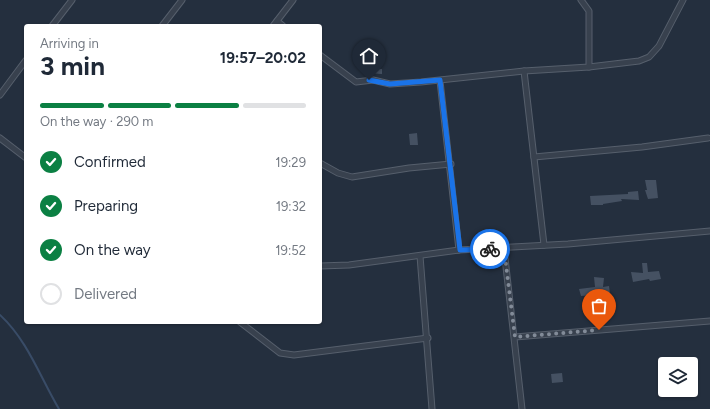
<!DOCTYPE html>
<html lang="en">
<head>
<meta charset="utf-8">
<style>
	body { margin:0; font-family:Figtree,sans-serif; background:#f2f2f3; color:#1f2937; height:100vh; display:flex; flex-direction:column; font-size:15px; white-space:nowrap }
	* { box-sizing:border-box; margin:0 }
	p { font-size:13px; color:#747a83 }
	.icon { flex:none; width:22px; height:22px; fill:none; stroke:currentColor; stroke-width:2; stroke-linecap:round; stroke-linejoin:round }
	.map { position:relative; flex:1; overflow:hidden }
	.drawer { position:absolute; left:24px; top:24px; width:298px; height:300px; display:flex; flex-direction:column; background:#fff; border-radius:4px; box-shadow:0 1px 3px #0004 }
	.drawer>* { flex:none }
	.fabs { position:absolute; left:658px; top:357px; display:grid; gap:8px }
	.fabs a { display:grid; place-items:center; width:40px; height:40px; border-radius:4px; background:#fff; box-shadow:0 1px 3px #0004; font-size:20px }
	.pin { position:absolute; display:grid; place-items:center; width:34px; height:34px; color:#fff; margin:-41px -17px; border-radius:50% 50% 50% 0; rotate:-45deg; box-shadow:0 0 4px #0007 }
	.pin .icon { rotate:45deg }
	.courier { position:absolute; display:grid; place-items:center; width:40px; height:40px; margin:-20px; border:3px solid #1a73e8; border-radius:50%; background:#fff; color:#222; box-shadow:0 1px 5px #0007 }
	.overview em { font-style:normal; font-weight:700 }
	.overview div { display:flex; flex-direction:column-reverse }
	.overview { display:flex; align-items:center; justify-content:space-between; height:68px; padding:0 16px }
	h1 { font-size:26px; font-weight:700; line-height:30px }
	.bar { display:grid; grid-template-columns:repeat(4,1fr); gap:6px 4px; align-content:center; height:48px; padding:0 16px }
	.bar i { height:5px; border-radius:3px; background:#e0e1e3 }
	.bar .current { background:#0b8043 }
	.bar p { grid-column:span 4 }
	ol { padding:0 16px; list-style:none }
	li { display:flex; align-items:center; gap:12px; height:44px }
	li p { margin-inline-start:auto }
	li .icon { padding:4px; border-radius:50%; background:#0b8043; color:#fff; stroke-width:4 }
	li:last-child { color:#747a83 }
	li i { width:22px; height:22px; border:2px solid #e0e1e3; border-radius:50% }
	.map>svg:first-child { display:block }
</style>
</head>
<body>
<div class="map">
<svg width="710" height="409" viewBox="0 0 710 409">
	<rect width="100%" height="100%" fill="#242f3e"/>
	<g fill="none" stroke-linecap="round" stroke-linejoin="round">
		<path stroke="#394c67" stroke-width="2" d="M 0,315 C 28,341 40,377 59,409"/>
	</g>
	<g fill="#455162">
		<polygon points="378,60 379,69 382,69 382,74 367,73 368,64 373,64 373,61"/>
		<polygon points="417,133 418,145 410,145 409,134"/>
		<polygon points="645,180 656,180 658,198 648,199 645,190 647,190"/>
		<polygon points="638,191 639,200 621,199 622,201 603,204 603,205 591,205 590,196 628,194 628,192"/>
		<polygon points="642,263 647,263 648,272 659,271 661,279 650,281 649,279 633,282 631,272 643,273"/>
		<polygon points="594,277 604,278 603,287 609,286 610,294 581,296 579,289 595,287"/>
		<polygon points="562,373 563,382 552,383 551,374"/>
	</g>
	<g fill="none" stroke-linecap="round" stroke-linejoin="round">
		<g stroke="#565f6c" stroke-width="7">
			<g id="street">
				<polyline points="581,0 589,11 589,67"/>
				<polyline points="277,21 283,26"/>
				<polyline points="52,26 72,0"/>
				<polyline points="162,26 182,0"/>
				<polyline points="273,26 293,0"/>
				<polyline points="320,55 356,82 373,80 390,84 421,82 524,71 589,67 639,61 649,57 659,46 683,0"/>
				<polyline points="524,71 544,245"/>
				<polyline points="440,81 459,250"/>
				<polyline points="0,95 26,60"/>
				<polyline points="0,138 26,158"/>
				<polyline points="534,157 642,147 708,138"/>
				<polyline points="320,163 338,173 352,177 409,168 451,164"/>
				<polyline points="504,249 522,409"/>
				<polyline points="420,256 432,409"/>
				<polyline points="320,266 349,265 459,250 568,244 710,231"/>
				<polyline points="240,322 280,353 294,355 428,338"/>
				<polyline points="515,337 710,321"/>
			</g>
		</g>
		<use href="#street" stroke="#38414e" stroke-width="5"/>
	</g>
	<g fill="none" stroke-linecap="round" stroke-linejoin="round">
		<polyline stroke="#828b98" stroke-width="4" stroke-dasharray="0 7.2" points="490,249 504,249 515,337 599,330"/>
		<polyline stroke="#1a73e8" stroke-width="5" points="369,80 390,84 440,80 460,250 490,249"/>
	</g>
</svg>
<div class="fabs">
<a><svg class="icon" aria-label="layers" viewBox="0 0 24 24"><path d="M12 4l9 5-9 5-9-5zM3 14l9 5 9-5"/></svg></a>
</div>
<div class="pin" style="left:599px;top:330px;background:#ea580c"><svg class="icon" aria-label="bag" viewBox="0 0 24 24"><path d="M5 8h14l-1 12H6zM9 8a3 3 0 0 1 6 0"/></svg></div>
<div class="pin" style="left:369px;top:80px;background:#1f2937"><svg class="icon" aria-label="home" viewBox="0 0 24 24"><path d="M3 11l9-7 9 7M6 9v11h12V9"/></svg></div>
<div class="courier" style="left:490px;top:249px"><svg class="icon" aria-label="bike" viewBox="0 0 24 24"><circle cx="6" cy="16" r="4"/><circle cx="18" cy="16" r="4"/><path d="M6 16l4-8h5l3 8M10 8l3 8H6M13 5h3"/></svg></div>
<section class="drawer">
<div class="overview"><div><h1>3 min</h1><p>Arriving in</p></div><em>19:57–20:02</em></div>
<div class="bar"><i class="current"></i><i class="current"></i><i class="current"></i><i></i><p>On the way · 290 m</p></div>
<ol>
<li><svg class="icon" aria-label="check" viewBox="0 0 24 24"><path d="M5 12l5 5 9-10"/></svg>Confirmed<p>19:29</p></li>
<li><svg class="icon" aria-label="check" viewBox="0 0 24 24"><path d="M5 12l5 5 9-10"/></svg>Preparing<p>19:32</p></li>
<li><svg class="icon" aria-label="check" viewBox="0 0 24 24"><path d="M5 12l5 5 9-10"/></svg>On the way<p>19:52</p></li>
<li><i></i>Delivered</li>
</ol>
</section>
</div>
</body>
</html>
